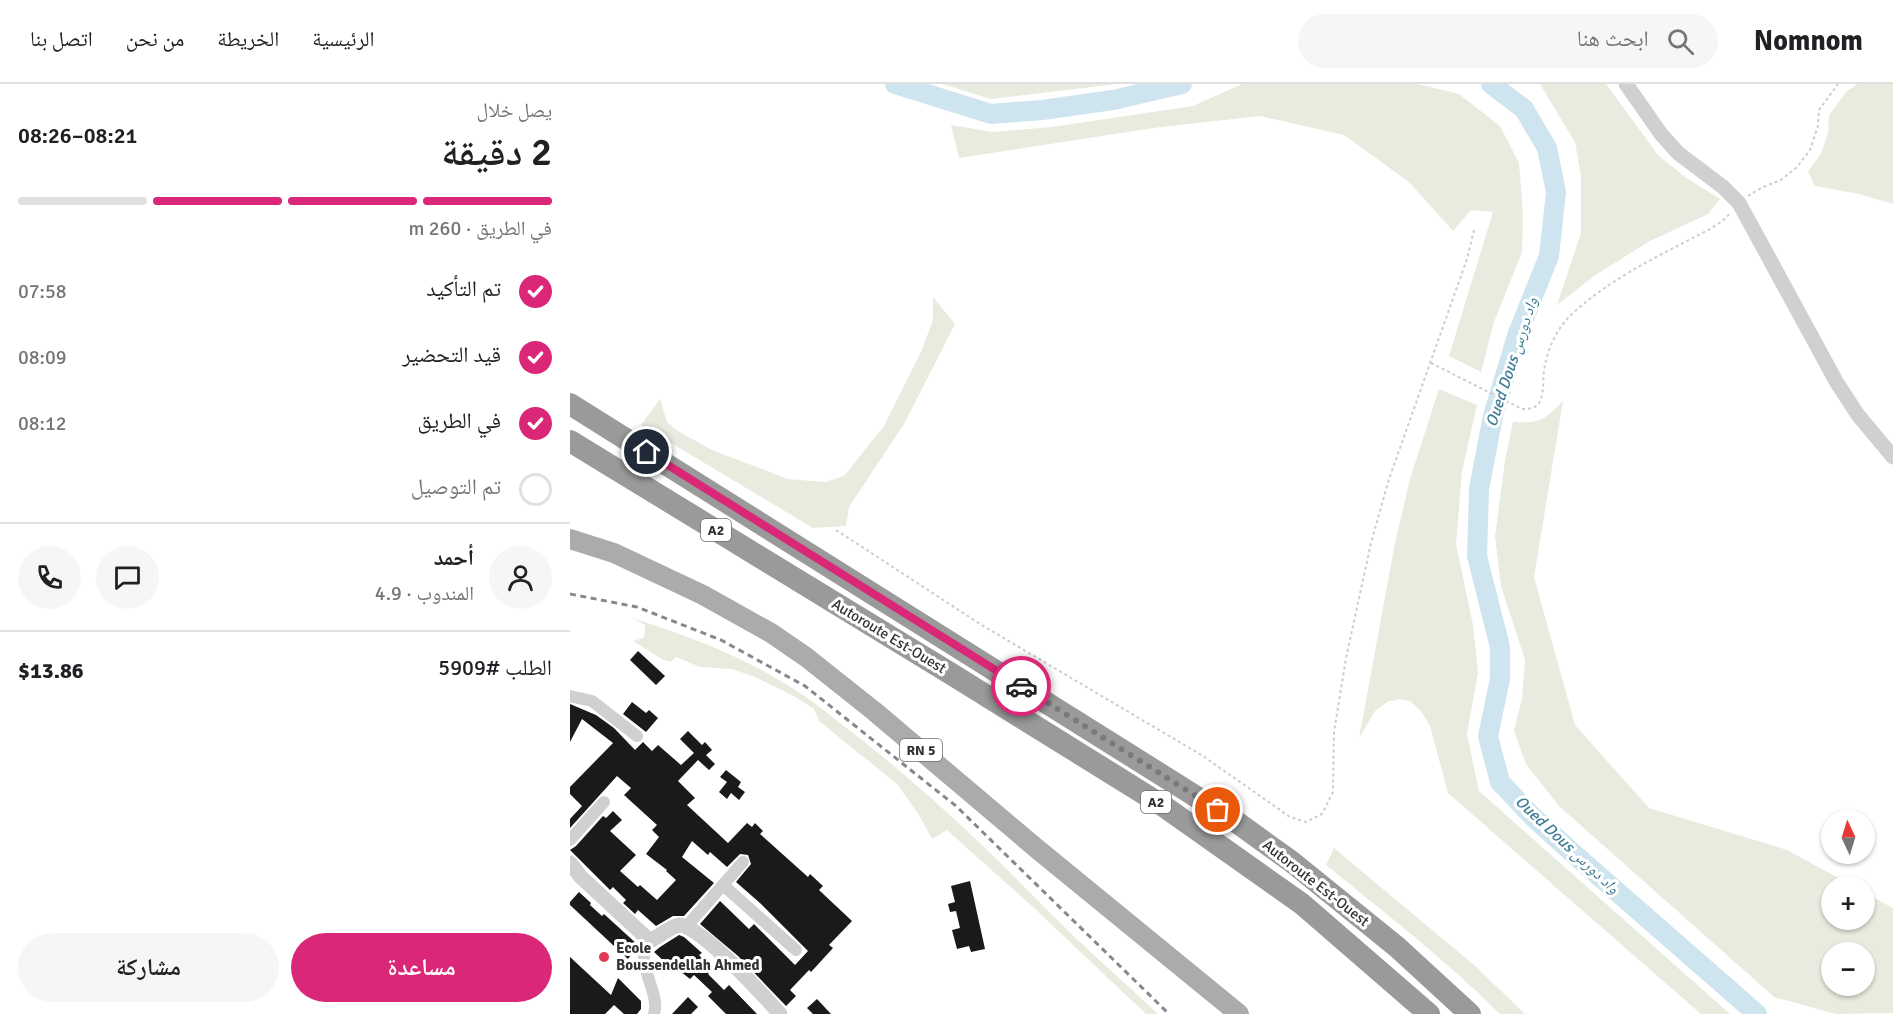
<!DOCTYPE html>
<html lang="ar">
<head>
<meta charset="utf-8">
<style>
	body { margin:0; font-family:Signika,"Noto Naskh Arabic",sans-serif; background:#f6f6f6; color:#202124; direction:rtl; height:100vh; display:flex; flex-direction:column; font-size:22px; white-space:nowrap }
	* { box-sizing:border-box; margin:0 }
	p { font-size:20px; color:#757577 }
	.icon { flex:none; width:33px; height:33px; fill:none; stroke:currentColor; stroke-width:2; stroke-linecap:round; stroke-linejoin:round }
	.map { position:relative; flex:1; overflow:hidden; direction:ltr }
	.sheet { display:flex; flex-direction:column; background:#fff; width:570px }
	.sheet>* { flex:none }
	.needle { width:39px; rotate:356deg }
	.fabs { position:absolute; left:1251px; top:726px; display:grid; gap:12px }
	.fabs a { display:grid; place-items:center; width:54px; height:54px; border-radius:50%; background:#fff; box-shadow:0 2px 4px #0004; font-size:30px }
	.pin { position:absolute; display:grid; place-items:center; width:51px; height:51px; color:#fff; margin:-26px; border:3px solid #fff; border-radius:50%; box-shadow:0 2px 6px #0007 }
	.courier { position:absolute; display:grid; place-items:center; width:60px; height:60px; margin:-30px; border:4px solid #db2777; border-radius:50%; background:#fff; color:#222; box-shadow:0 2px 8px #0007 }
	.summary em { font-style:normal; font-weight:600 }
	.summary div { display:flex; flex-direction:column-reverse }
	.summary { display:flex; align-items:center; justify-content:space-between; height:102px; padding:0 18px }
	h1 { font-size:39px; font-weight:600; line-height:45px }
	.bar { display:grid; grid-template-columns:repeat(4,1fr); gap:9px 6px; align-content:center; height:72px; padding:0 18px }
	.bar i { height:8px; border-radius:4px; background:#e0e0e0 }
	.bar .on { background:#db2777 }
	.bar p { grid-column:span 4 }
	.line { display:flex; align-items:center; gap:15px; padding:0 18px; border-top:2px solid #e0e0e0 }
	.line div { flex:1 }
	.round { display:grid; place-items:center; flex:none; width:63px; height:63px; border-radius:32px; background:#f6f6f6 }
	ol { padding:0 18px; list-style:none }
	li { display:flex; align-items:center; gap:18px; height:66px }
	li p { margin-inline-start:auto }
	li .icon { padding:6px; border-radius:50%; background:#db2777; color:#fff; stroke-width:4 }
	li:last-child { color:#757577 }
	li i { width:33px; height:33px; border:3px solid #e0e0e0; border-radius:50% }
	.button { display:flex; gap:12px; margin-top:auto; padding:12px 18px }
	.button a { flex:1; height:69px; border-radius:36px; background:#db2777; color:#fff; font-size:24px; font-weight:600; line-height:69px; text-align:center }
	.button a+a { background:#f6f6f6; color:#202124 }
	header { display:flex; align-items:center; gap:36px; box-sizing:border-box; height:84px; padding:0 30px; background:#fff; border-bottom:2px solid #e0e0e0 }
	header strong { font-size:28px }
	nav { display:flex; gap:33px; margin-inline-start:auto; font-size:21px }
	.search { width:420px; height:54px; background:#f6f6f6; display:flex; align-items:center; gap:15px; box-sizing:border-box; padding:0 21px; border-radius:33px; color:#757577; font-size:22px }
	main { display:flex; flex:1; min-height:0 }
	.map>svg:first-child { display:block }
</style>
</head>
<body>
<header>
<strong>Nomnom</strong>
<div class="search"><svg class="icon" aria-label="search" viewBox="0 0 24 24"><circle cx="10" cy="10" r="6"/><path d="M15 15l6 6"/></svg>ابحث هنا</div>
<nav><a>الرئيسية</a><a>الخريطة</a><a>من نحن</a><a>اتصل بنا</a></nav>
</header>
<main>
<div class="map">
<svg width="1323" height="930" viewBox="0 0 1323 930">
	<rect width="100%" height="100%" fill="#fff"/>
	<g fill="#e7ecde" fill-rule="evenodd">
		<polygon points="373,0 547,0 420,15"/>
		<polygon points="672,0 848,0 889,10 930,42 949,79 953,130 952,168 924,238 911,288 879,272 923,128 901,126 883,147 839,98 774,51 690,32 583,44 389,74 381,41 422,48 482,43 623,22"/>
		<polygon points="970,0 1036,0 1088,71 1115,93 1150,115 1138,130 1078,158 1024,192 987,221 1011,149 1011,92 1005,58"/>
		<polygon points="1288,0 1323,0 1323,120 1289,110 1245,102 1238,87 1251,70 1258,49 1259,31 1277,7"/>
		<polygon points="363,213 385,240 334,340 279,423 276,442 243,444 71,341 90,315 97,338 106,346 142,366 218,395 255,398 274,392 314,342 351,268 363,236"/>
		<polygon points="869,305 907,321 892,387 886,460 903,541 908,588 897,650 909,707 1160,930 1131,930 878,709 860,642 851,627 840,617 829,615 817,618 805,627 789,654 825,459 840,395"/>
		<path d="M 993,317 L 964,493 L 1005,641 L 1079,724 L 1217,766 L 1283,802 L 1262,802 L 1262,836 L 1294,836 L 1295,809 L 1323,824 L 1323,929 L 1266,930 L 1204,913 L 989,722 L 956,680 L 944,647 L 952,614 L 955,576 L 931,502 L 925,452 L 935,377 L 943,338 C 971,339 973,337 993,317 ZM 1262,868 L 1294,868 L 1294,902 L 1262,902 Z"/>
		<path d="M 62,534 C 120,552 176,574 227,607 C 250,622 271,640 292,656 C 359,709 420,767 479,828 C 514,863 552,896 588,930 L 576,930 L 464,824 L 377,746 L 362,755 L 349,731 L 327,700 L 249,637 L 244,625 L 224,612 L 185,593 L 162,585 L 130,583 L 106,573 L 100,578 L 92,575 L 63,557 L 73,554 L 75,548 L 75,541 Z"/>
		<path d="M 764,764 L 904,881 L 955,930 L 930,930 C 876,876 815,829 756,781 Z"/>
	</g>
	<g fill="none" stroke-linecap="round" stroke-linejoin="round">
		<g stroke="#cee4ee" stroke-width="20">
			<polyline points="325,0 421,30 472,26 543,16 612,0"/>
			<polyline points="921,0 954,25 977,64 986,108 979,172 948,249 923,332 909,405 907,472 930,563 930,595 918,652 930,698 962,732 1005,771 1187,930"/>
		</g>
	</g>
	<g fill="#1a1a1a">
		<polygon points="68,567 95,592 86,601 60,576"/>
		<polygon points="62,618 76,629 79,626 88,634 76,648 53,630"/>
		<polygon points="0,620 26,631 44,644 65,666 73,658 82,667 88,661 111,681 124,669 110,655 118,647 132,661 135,658 142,666 136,671 145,680 139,686 128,676 108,697 125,714 117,721 158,759 177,739 182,743 185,739 193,747 190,750 238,793 240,790 253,802 249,806 282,837 259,861 263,864 241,888 239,886 220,906 226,912 216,922 168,872 130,840 150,817 179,845 184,840 225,881 238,867 190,819 166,798 181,780 178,771 170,770 157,783 140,768 138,771 122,757 112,773 144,799 114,832 103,832 86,842 68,826 65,830 53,819 56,816 43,803 40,806 0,766 6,762 33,732 36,734 43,727 52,736 40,747 66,771 50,787 68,803 70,801 87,816 106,796 96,787 97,786 76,770 89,753 82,746 87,741 54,711 61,704 47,692 0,744 0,735 12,722 0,710 0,703 43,659 12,635 0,658"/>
		<polygon points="156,686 171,698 168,703 175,708 169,716 161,709 157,715 149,708 157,698 150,693"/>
		<polygon points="400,797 415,865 401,868 399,862 387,865 382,846 390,844 386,827 380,828 378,820 385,818 381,802"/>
		<polygon points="9,808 21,819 20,821 32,832 34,830 68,861 58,875 0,821 0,818"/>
		<polygon points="109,851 114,853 132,869 129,871 143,885 138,890 154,906 159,901 187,930 156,930 138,912 142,908 124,891 120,895 100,879 98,881 84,868 90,863"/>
		<polygon points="0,873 41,911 48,894 71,917 71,925 67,930 54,930 44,921 35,930 0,930"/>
		<polygon points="118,913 128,923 121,930 102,930"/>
		<polygon points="247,915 261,930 243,930 237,924"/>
	</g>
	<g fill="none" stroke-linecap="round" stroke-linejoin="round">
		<g stroke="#cdcdcd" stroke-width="2" stroke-dasharray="3 3" stroke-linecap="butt">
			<polyline points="1178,112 1193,103 1211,96 1227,83 1240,66 1248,42 1249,26 1268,0"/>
			<path d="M 861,279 L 952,325 C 958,325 965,325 969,319 C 974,311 973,297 974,287 C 977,266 986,245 1002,230 C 1034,200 1076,178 1115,158 C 1131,149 1149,143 1161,128"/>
			<polyline points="266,446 410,540 633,672 720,733 736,738 752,730 763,708 764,648 776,574 801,459 819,395 897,175 904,146"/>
		</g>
		<g stroke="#d0d0d0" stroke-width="12">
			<polyline points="0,612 22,617 67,652"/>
			<polyline points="0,756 34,718"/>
			<polyline points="153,801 226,866"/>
			<polyline points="116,843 173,778"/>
			<path d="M 80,857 C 62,877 91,907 84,930"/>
		</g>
		<g stroke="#d0d0d0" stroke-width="15">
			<polyline points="1056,0 1091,50 1108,69 1153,103 1169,119 1267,299 1288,331 1323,373"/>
			<path d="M 0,779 L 11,793 L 80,857 C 88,853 102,842 109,841 C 129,840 195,913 210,930"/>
		</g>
		<polyline stroke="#ababab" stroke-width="20" points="0,455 44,469 133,511 201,549 236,573 304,627 466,764 669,930"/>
		<g stroke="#9a9a9a" stroke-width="22">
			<polyline points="0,320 665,737 722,778 827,863 900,930"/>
			<polyline points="0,357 383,591 592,721 732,820 859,930"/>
		</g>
		<polyline stroke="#888" stroke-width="3" stroke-dasharray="6 4.5" stroke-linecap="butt" points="0,510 67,523 151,556 235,602 386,722 599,930"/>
	</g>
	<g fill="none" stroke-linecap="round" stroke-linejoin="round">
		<polyline stroke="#7a7a7a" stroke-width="6" stroke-dasharray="0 10.8" points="451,602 648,726"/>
		<polyline stroke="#db2777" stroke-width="8" points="77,368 451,602"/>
	</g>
	<circle fill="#e63854" stroke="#fff" stroke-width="2" cx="34" cy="873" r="6"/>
	<g text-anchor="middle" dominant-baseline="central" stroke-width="6" stroke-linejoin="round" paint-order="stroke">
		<g fill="#fff" stroke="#707070" stroke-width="1.5">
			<rect x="131" y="435" width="30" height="22" rx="4.5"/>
			<rect x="330" y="655" width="42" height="22" rx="4.5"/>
			<rect x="571" y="707" width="30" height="22" rx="4.5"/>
		</g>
		<g font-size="14" font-weight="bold" fill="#333">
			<text x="146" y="446">A2</text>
			<text x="351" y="666">RN 5</text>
			<text x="586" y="718">A2</text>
		</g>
		<g font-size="15" fill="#333" stroke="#fff">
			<text transform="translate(319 552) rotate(31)">Autoroute Est-Ouest</text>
			<text transform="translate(746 799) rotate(38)">Autoroute Est-Ouest</text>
		</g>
		<g font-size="15" font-weight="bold" fill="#333" stroke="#fff" text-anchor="start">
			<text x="46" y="864">Ecole<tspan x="46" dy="17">Boussendellah Ahmed</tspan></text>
		</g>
		<g font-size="16" font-style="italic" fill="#3f7c96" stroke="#fff">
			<text transform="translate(942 278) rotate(-72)">Oued Dous واد دورس</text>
			<text transform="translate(997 761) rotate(43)">Oued Dous واد دورس</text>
		</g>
	</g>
</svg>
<div class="fabs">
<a><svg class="needle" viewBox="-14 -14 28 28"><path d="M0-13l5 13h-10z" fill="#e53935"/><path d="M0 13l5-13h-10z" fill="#757577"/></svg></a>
<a>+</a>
<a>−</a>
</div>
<div class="pin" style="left:648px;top:726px;background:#ea580c"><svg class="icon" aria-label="bag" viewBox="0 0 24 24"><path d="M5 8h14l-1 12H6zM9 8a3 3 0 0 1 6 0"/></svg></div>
<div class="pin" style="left:77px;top:368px;background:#1f2937"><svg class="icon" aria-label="home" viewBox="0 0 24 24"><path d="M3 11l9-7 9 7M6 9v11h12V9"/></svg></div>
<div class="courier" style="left:451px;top:602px"><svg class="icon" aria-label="car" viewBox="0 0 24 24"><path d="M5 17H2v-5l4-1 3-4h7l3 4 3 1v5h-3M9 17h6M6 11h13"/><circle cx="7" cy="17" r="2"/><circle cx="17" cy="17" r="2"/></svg></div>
</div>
<section class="sheet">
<div class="summary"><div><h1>2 دقيقة</h1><p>يصل خلال</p></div><em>08:21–08:26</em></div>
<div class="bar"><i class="on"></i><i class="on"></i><i class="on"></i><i></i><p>في الطريق · 260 m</p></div>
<ol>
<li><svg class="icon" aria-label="check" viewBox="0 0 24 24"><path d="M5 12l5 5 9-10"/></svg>تم التأكيد<p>07:58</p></li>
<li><svg class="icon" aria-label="check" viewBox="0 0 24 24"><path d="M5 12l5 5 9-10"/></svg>قيد التحضير<p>08:09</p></li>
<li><svg class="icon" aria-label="check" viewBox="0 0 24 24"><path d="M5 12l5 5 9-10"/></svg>في الطريق<p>08:12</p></li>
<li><i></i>تم التوصيل</li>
</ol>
<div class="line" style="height:108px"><a class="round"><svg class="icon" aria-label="person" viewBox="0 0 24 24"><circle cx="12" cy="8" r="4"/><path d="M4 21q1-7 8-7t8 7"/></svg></a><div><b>أحمد</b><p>المندوب · 4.9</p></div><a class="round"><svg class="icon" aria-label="chat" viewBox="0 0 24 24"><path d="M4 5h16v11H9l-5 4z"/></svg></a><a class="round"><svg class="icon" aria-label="phone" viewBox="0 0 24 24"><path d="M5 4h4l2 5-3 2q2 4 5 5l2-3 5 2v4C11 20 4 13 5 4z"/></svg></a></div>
<div class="line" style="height:78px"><div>الطلب #5909</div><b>$13.86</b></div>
<div class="button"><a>مساعدة</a><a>مشاركة</a></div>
</section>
</main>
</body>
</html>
